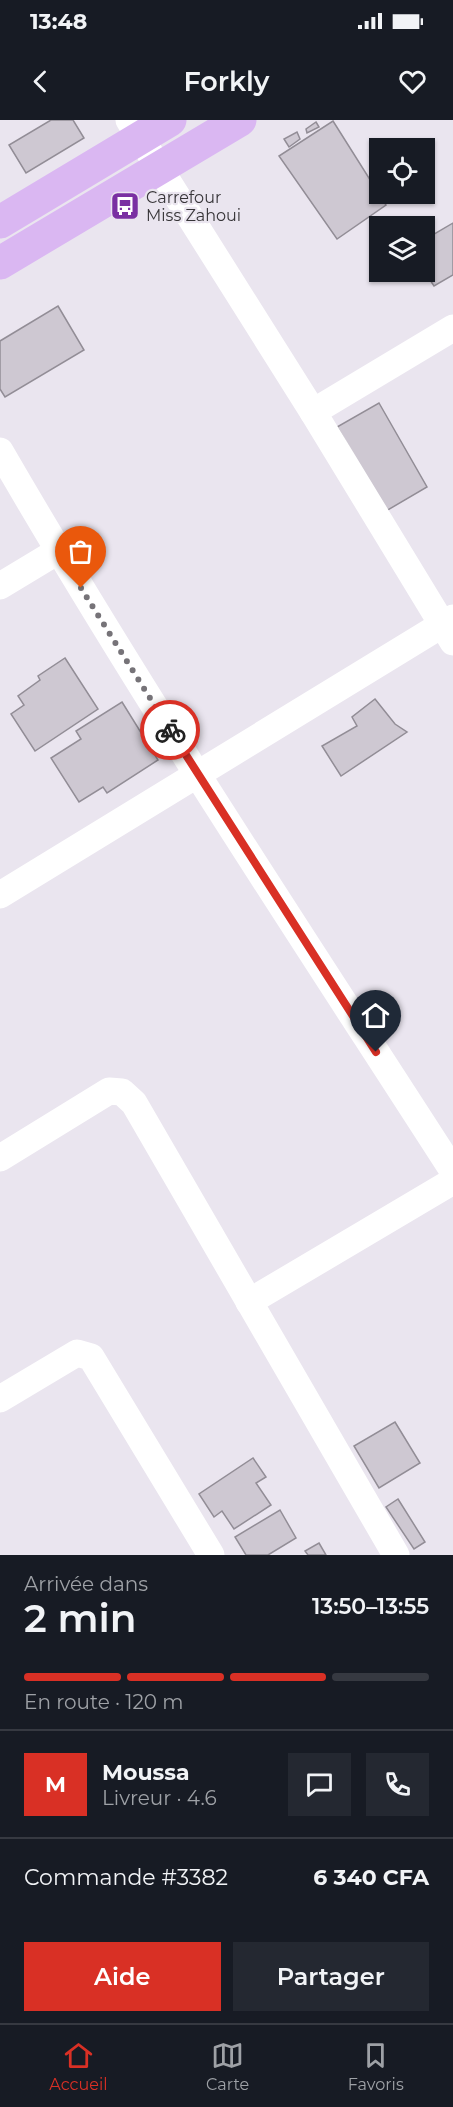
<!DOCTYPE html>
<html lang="fr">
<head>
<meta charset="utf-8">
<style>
	body { margin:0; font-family:Montserrat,sans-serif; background:#242831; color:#f1f3f6; height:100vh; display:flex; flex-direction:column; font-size:22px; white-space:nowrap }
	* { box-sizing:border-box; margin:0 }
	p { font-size:20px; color:#9ea1a6 }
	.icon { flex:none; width:33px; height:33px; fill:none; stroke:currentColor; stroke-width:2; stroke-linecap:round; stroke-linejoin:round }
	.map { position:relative; height:1435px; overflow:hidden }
	.panel { display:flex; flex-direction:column; background:#171b24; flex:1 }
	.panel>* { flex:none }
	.buttons { position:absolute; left:369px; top:18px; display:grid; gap:12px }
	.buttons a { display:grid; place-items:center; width:66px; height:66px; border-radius:0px; background:#171b24; box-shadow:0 2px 4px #0004; font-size:30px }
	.pin { position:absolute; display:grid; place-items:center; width:51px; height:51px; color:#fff; margin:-62px -26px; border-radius:50% 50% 50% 0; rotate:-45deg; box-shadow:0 0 6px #0007 }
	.pin .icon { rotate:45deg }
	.courier { position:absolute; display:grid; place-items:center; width:60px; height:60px; margin:-30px; border:4px solid #d93025; border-radius:50%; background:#fff; color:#222; box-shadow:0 2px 8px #0007 }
	.headline em { font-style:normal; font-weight:600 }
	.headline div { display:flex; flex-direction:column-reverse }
	.headline { display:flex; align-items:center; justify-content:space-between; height:102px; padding:0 24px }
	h1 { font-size:39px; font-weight:600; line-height:45px }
	.bar { display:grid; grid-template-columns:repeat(4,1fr); gap:9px 6px; align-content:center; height:72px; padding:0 24px }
	.bar i { height:8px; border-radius:4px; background:#363941 }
	.bar .on { background:#d93025 }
	.bar p { grid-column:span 4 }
	.line { display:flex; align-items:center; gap:15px; padding:0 24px; border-top:2px solid #363941 }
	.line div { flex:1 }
	.round { display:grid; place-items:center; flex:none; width:63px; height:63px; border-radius:0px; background:#242831 }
	.primary-button { display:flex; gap:12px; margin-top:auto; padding:12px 24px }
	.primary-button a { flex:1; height:69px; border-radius:0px; background:#d93025; color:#fff; font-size:24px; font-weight:600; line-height:69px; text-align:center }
	.primary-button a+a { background:#242831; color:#f1f3f6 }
	.status { display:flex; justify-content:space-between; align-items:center; height:42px; padding:0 30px; background:#171b24; direction:ltr }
	.status svg { height:16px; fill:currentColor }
	header { display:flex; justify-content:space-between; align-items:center; height:78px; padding:0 24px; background:#171b24; font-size:27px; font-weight:600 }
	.menu { display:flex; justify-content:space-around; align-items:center; height:84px; border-top:2px solid #363941; background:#171b24; font-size:16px; color:#9ea1a6 }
	.menu a { display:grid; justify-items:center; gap:3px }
	.menu .on { color:#d93025 }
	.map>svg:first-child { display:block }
</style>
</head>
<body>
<div class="status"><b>13:48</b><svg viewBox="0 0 49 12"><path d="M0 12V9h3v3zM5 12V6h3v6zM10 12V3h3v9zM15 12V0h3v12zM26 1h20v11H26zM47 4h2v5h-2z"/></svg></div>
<header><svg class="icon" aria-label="back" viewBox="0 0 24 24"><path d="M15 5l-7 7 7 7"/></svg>Forkly<svg class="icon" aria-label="heart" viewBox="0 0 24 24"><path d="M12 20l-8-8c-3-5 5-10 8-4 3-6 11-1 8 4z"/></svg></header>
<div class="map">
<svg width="453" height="1435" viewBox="0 0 453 1435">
	<rect width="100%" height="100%" fill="#eae5ef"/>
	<g fill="#cec8d2" stroke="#928d96" stroke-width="1.5">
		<polygon points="51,0 73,0 84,18 26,53 9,25"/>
		<polygon points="333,1 386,85 337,119 279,36"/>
		<polygon points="316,2 319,7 307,13 306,9"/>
		<polygon points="297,12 300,19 289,27 284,19"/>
		<polygon points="453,103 453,155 434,166 424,151 424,120"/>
		<polygon points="58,186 84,230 5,277 0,269 0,221"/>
		<polygon points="379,283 427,367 386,391 337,307"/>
		<polygon points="65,538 98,589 35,631 11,594 24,585 18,576 40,560 38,556"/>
		<polygon points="375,579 395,604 407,612 341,656 322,626 357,606 352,597"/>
		<polygon points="122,582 158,640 107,673 103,667 79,682 51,638 81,619 76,611"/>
		<polygon points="395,1302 420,1343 379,1368 354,1326"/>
		<polygon points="253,1338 266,1357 256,1363 271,1385 234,1409 222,1391 214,1397 199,1374"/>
		<polygon points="398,1379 425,1422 414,1429 386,1387"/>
		<polygon points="280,1390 296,1418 268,1435 246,1435 235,1417"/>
		<polygon points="319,1423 326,1435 308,1435 305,1431"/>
	</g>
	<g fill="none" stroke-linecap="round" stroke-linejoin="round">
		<g stroke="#fff" stroke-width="27">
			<polyline points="129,0 313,292 453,522"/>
			<polyline points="313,292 453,208"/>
			<path d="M 0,331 C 142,576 299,812 453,1051"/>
			<polyline points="0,466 58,431"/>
			<polyline points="0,775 453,498"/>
			<polyline points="0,1038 109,971 122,972 134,983 396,1435"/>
			<polyline points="249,1182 453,1061"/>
			<polyline points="0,1279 77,1233 91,1237 211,1435"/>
		</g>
		<g stroke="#dab7f2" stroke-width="33">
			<polyline points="0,102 170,0"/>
			<polyline points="0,143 240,0"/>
		</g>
	</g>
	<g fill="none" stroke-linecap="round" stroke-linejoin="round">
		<polyline stroke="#767378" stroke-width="6" stroke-dasharray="0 10.8" points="81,468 170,610"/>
		<polyline stroke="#d93025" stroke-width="8" points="170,610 376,932"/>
	</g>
	<defs>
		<g id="bus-square" transform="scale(1.5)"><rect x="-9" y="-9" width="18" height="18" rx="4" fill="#7a30a2" stroke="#eae5ef"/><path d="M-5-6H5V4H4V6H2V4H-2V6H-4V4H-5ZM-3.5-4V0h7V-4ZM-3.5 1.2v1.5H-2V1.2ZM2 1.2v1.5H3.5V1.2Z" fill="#fff"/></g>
	</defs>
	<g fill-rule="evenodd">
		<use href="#bus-square" x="125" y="86"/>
	</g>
	<g text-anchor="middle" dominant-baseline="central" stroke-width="4.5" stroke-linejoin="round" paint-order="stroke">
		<g font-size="16" fill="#373538" stroke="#eae5ef" text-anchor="start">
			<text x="146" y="77">Carrefour<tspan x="146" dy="18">Miss Zahoui</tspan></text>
		</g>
	</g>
</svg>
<div class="buttons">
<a><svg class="icon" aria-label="locate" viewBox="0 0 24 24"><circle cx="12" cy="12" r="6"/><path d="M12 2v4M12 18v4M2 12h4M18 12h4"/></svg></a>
<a><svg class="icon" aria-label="layers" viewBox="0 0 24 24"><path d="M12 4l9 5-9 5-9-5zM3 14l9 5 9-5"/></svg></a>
</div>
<div class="pin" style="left:81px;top:468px;background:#ea580c"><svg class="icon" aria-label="bag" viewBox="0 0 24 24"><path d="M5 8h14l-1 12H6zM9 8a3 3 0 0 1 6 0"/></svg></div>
<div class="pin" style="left:376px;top:932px;background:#1f2937"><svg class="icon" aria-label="home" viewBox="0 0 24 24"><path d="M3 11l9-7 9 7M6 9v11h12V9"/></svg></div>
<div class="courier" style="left:170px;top:610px"><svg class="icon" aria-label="bike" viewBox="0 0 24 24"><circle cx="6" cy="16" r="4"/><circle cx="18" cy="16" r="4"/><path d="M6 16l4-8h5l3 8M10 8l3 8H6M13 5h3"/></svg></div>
</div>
<section class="panel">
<div class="headline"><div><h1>2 min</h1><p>Arrivée dans</p></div><em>13:50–13:55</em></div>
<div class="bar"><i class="on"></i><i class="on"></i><i class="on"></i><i></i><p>En route · 120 m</p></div>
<div class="line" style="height:108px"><b class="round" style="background:#d93025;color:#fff">M</b><div><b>Moussa</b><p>Livreur · 4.6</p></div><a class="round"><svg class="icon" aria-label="chat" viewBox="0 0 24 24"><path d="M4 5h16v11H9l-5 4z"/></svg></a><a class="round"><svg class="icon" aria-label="phone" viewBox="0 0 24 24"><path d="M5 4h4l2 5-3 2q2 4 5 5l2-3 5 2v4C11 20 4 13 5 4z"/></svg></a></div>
<div class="line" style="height:78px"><div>Commande #3382</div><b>6 340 CFA</b></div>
<div class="primary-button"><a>Aide</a><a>Partager</a></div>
</section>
<nav class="menu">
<a class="on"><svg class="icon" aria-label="home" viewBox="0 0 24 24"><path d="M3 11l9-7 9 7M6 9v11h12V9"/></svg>Accueil</a>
<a><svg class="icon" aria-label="map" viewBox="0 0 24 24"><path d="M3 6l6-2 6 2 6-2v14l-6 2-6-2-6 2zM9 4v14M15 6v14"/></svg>Carte</a>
<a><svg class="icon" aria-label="saved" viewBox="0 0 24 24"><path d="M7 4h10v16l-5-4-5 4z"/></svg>Favoris</a>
</nav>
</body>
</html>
